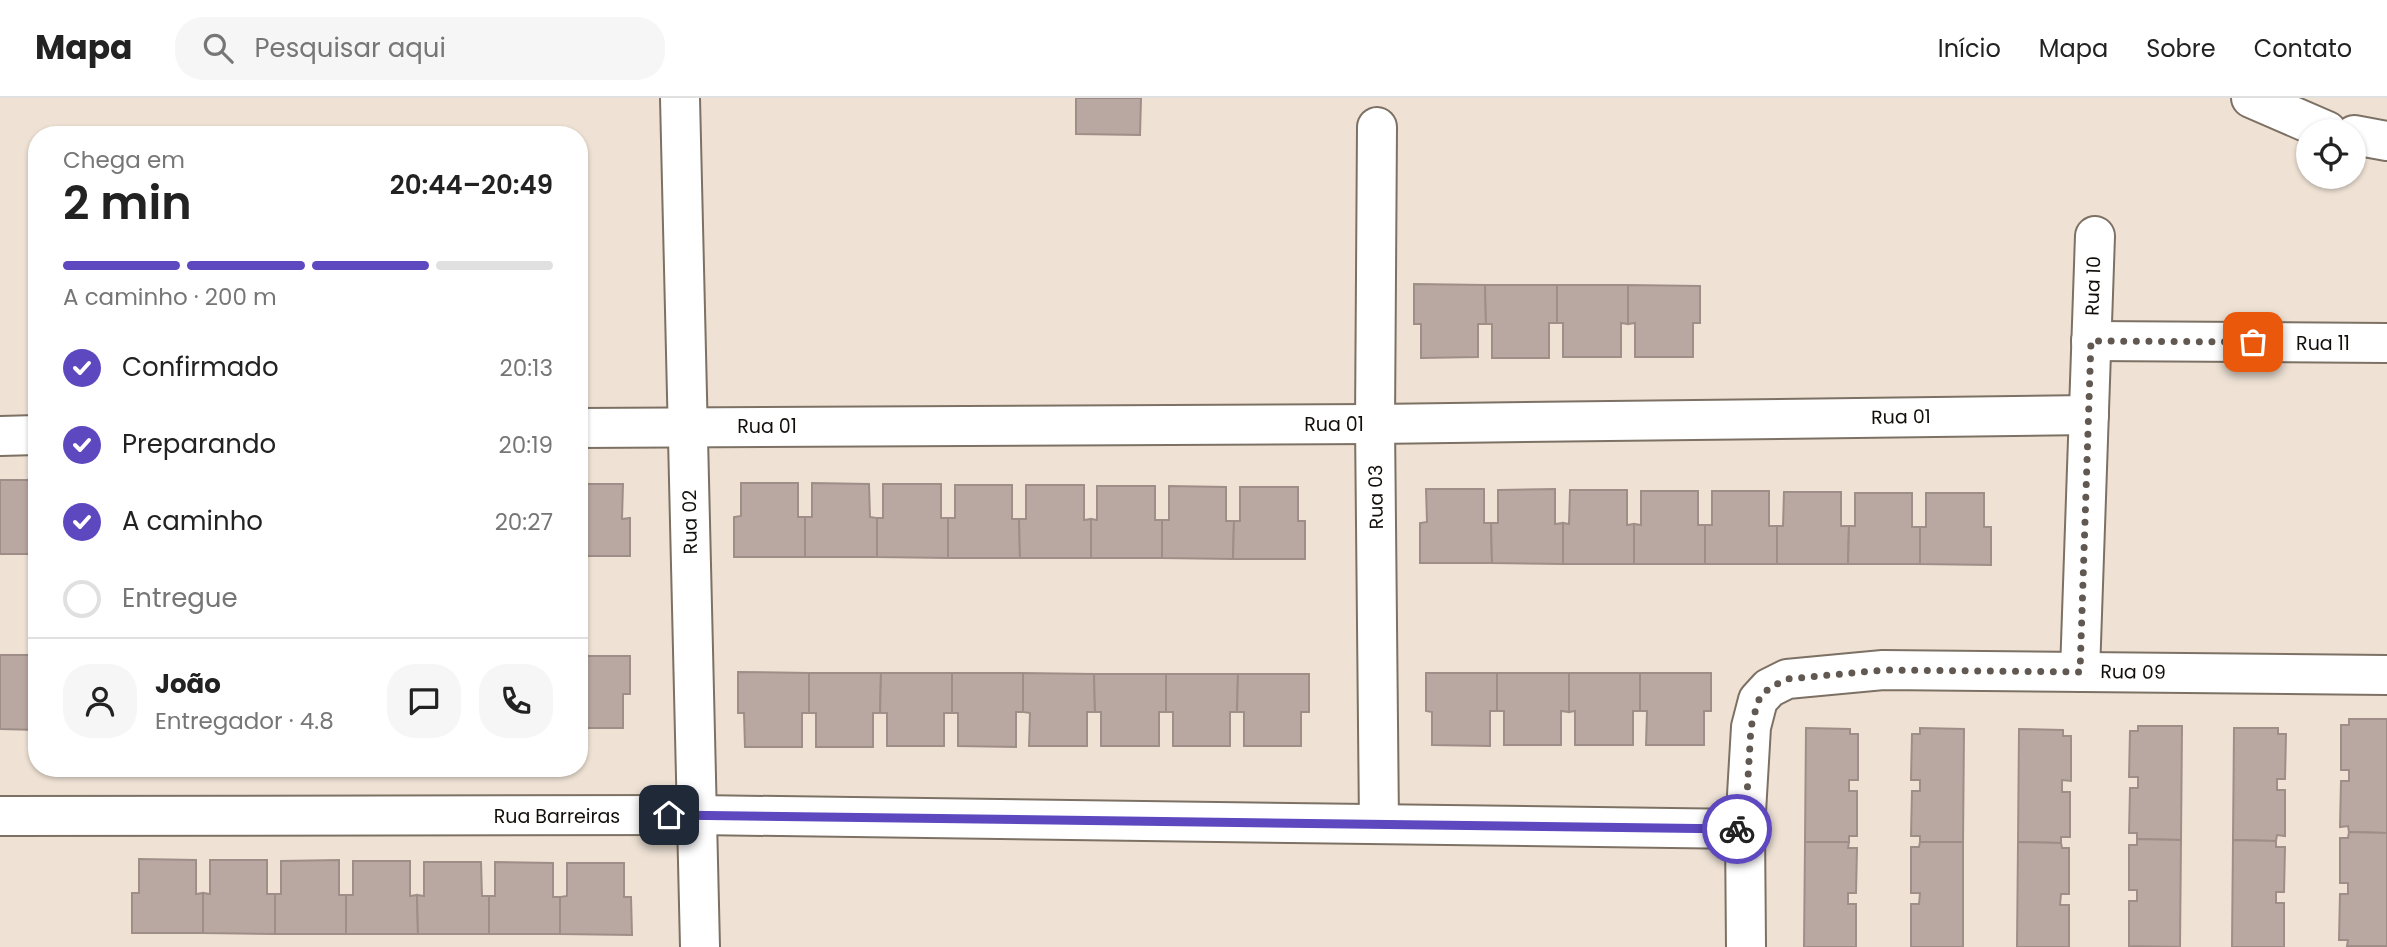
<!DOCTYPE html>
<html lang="pt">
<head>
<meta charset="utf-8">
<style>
	body { margin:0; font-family:Poppins,sans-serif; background:#f6f6f6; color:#222; height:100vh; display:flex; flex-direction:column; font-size:26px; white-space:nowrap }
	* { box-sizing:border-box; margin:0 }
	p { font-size:23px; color:#767676 }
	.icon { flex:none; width:38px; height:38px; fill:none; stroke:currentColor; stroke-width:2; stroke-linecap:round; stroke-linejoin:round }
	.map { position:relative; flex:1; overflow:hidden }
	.drawer { position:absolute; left:28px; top:28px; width:560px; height:651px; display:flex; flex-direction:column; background:#fff; border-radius:28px; box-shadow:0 2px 5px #0004 }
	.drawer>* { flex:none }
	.fabs { position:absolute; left:2296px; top:21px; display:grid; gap:14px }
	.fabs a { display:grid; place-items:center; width:70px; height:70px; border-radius:50%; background:#fff; box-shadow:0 2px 5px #0004; font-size:35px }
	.pin { position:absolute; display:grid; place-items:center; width:60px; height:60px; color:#fff; margin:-30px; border-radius:14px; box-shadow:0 4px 10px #0006 }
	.courier { position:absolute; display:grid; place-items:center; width:70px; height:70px; margin:-35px; border:5px solid #5d48c0; border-radius:50%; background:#fff; color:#222; box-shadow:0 2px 9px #0007 }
	.head em { font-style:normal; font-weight:600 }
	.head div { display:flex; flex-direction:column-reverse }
	.head { display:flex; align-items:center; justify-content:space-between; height:119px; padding:0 35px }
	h1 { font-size:46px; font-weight:600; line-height:52px }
	.bar { display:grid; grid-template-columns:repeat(4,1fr); gap:10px 7px; align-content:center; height:84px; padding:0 35px }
	.bar i { height:9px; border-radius:5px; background:#e0e0e0 }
	.bar .on { background:#5d48c0 }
	.bar p { grid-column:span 4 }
	.line { display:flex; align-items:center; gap:18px; padding:0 35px; border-top:2px solid #e0e0e0 }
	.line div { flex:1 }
	.round { display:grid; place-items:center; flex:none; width:74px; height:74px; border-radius:28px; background:#f6f6f6 }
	ol { padding:0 35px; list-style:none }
	li { display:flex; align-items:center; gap:21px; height:77px }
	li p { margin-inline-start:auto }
	li .icon { padding:7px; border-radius:50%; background:#5d48c0; color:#fff; stroke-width:4 }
	li:last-child { color:#767676 }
	li i { width:38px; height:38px; border:4px solid #e0e0e0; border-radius:50% }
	header { display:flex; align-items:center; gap:42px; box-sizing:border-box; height:98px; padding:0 35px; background:#fff; border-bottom:2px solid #e0e0e0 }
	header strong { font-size:33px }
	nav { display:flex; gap:38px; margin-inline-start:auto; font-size:24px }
	.search { width:490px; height:63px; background:#f6f6f6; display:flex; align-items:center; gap:18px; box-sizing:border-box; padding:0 24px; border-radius:28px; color:#767676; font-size:26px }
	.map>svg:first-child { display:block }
</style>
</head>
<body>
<header>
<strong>Mapa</strong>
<div class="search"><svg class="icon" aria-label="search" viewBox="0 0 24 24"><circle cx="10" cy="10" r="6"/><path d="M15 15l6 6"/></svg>Pesquisar aqui</div>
<nav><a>Início</a><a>Mapa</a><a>Sobre</a><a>Contato</a></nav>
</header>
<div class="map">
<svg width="2387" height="849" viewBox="0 0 2387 849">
	<rect width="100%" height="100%" fill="#efe2d5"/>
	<g fill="#b9a7a1" stroke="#9f8e87" stroke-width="2">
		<polygon points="1076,0 1141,0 1140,37 1076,36"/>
		<polygon points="1414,186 1485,187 1486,226 1478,226 1478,259 1421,260 1421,226 1414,226"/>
		<polygon points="1485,187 1557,187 1557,225 1549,225 1549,260 1492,260 1492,226 1486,226"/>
		<polygon points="1557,187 1628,187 1628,226 1621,225 1621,259 1563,259 1563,225 1557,225"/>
		<polygon points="1628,187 1700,188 1700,225 1693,225 1693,259 1635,259 1635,225 1628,226"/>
		<rect x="0" y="382" width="37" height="74"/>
		<polygon points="741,385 798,385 798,419 805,419 805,459 734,459 734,419 741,418"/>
		<polygon points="812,385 869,386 870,419 877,420 877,459 805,459 805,419 812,419"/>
		<polygon points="579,386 623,386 622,421 630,420 630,458 579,458"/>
		<polygon points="883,386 941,386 941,420 948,420 948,460 877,459 877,420 883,420"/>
		<polygon points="955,387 1012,387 1012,421 1019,421 1020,460 948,460 948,420 955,420"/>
		<polygon points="1026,387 1084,387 1084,422 1091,421 1091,460 1020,460 1019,421 1026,421"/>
		<polygon points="1097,388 1155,388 1155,422 1162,422 1162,460 1091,460 1091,421 1097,422"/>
		<polygon points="1169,388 1226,389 1226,423 1234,423 1233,461 1162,460 1162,422 1169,422"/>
		<polygon points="1240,389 1298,389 1298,423 1305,423 1305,461 1233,461 1234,423 1240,423"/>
		<polygon points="1426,391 1484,391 1484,425 1491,425 1492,465 1420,465 1420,425 1427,424"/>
		<polygon points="1555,391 1555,426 1563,425 1563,466 1492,465 1491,425 1498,425 1498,392"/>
		<polygon points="1570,392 1627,392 1627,427 1634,426 1634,466 1563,466 1563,425 1569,426"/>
		<polygon points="1641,393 1698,393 1698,427 1705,427 1705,466 1634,466 1634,426 1641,427"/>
		<polygon points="1712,393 1769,393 1769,428 1777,428 1777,466 1705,466 1705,427 1712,427"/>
		<polygon points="1784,394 1841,394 1841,428 1849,428 1848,466 1777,466 1777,428 1783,428"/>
		<polygon points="1855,395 1912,395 1912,429 1920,429 1920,466 1848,466 1849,428 1855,428"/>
		<polygon points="1926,395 1984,395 1984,429 1991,429 1991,467 1920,466 1920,429 1926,429"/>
		<polygon points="0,557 37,557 37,632 0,631"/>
		<polygon points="579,558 630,558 630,596 623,596 623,630 579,630"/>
		<polygon points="738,574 809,575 809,615 802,615 802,649 745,649 744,615 738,615"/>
		<polygon points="809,575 881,575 880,615 873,615 873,649 816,649 816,615 809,615"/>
		<polygon points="881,575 952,575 952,615 944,615 944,648 887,648 887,615 880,615"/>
		<polygon points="952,575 1023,575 1023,614 1016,614 1016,649 958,648 958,615 952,615"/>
		<polygon points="1023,575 1094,576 1095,614 1087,614 1087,648 1029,648 1030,615 1023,614"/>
		<polygon points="1426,575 1497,575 1497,613 1490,613 1490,648 1432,647 1432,614 1426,613"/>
		<polygon points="1497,575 1569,575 1569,614 1561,613 1561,647 1504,647 1504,613 1497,613"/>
		<polygon points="1569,575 1640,575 1640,613 1633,613 1633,647 1575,647 1575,613 1569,614"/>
		<polygon points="1640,575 1711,575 1711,613 1704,613 1704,647 1646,647 1647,613 1640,613"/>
		<polygon points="1094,576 1166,576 1166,614 1159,614 1159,648 1101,648 1101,614 1095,614"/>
		<polygon points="1166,576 1238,576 1237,614 1230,614 1230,648 1173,648 1173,614 1166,614"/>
		<polygon points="1238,576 1309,576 1309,614 1301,614 1301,648 1244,648 1244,614 1237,614"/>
		<polygon points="2349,621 2387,621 2387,735 2349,734 2348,728 2340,729 2341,683 2349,683 2349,672 2341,672 2341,627 2349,627"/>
		<polygon points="2138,628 2182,628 2181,742 2137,741 2137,735 2129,735 2130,690 2138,690 2138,679 2129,679 2130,633 2138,633"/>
		<polygon points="1806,630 1850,631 1850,636 1858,636 1858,682 1849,682 1849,693 1857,693 1857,738 1849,738 1849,744 1805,744"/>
		<polygon points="1920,630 1964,631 1963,744 1920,744 1920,738 1911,738 1912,693 1920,693 1920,682 1911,682 1912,636 1920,636"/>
		<polygon points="2234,630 2278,630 2278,636 2286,636 2285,681 2277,681 2277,692 2285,692 2285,738 2277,737 2276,743 2233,742"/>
		<polygon points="2019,631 2063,632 2063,638 2071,638 2071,683 2062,682 2062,694 2070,694 2070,739 2061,739 2061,745 2018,744"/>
		<polygon points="2349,734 2387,735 2387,848 2347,848 2348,842 2339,842 2340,796 2348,796 2348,785 2340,785 2340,740 2348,740"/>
		<polygon points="2137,741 2181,742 2180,849 2129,848 2129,803 2137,803 2137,792 2129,792 2129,747 2137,747"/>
		<polygon points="2233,742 2276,743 2276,749 2285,749 2284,794 2276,794 2276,805 2284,805 2284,849 2232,849"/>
		<polygon points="1805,744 1849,744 1848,750 1857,750 1856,795 1848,795 1848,806 1856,806 1856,849 1804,849"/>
		<polygon points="1920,744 1963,744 1963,849 1911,849 1911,806 1919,806 1920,795 1911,795 1911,749 1919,749"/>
		<polygon points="2018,744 2061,745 2062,750 2069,750 2069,796 2061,796 2060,807 2069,807 2069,849 2017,849"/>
		<polygon points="139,761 196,762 196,796 203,795 203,835 132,835 132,795 139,795"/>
		<polygon points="210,762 267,762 267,796 275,796 275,836 203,835 203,795 210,796"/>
		<polygon points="339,762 339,797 346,797 346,836 275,836 275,796 281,796 281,763"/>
		<polygon points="353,763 410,763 410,798 417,797 418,836 346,836 346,797 353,797"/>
		<polygon points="424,764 481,764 482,798 489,798 489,836 418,836 417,797 424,798"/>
		<polygon points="495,764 553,765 553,799 560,799 560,836 489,836 489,798 495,798"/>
		<polygon points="567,765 624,765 624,799 631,799 632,837 560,836 560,799 567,798"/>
	</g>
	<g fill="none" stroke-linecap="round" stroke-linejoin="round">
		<g stroke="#7c7164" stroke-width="42">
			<g id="street">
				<polyline points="680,0 700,849"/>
				<polyline points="1377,29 1375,326 1379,726"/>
				<polyline points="2091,243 2387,245"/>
				<polyline points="579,330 1375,326 2089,317"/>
				<polyline points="0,338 37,337"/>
				<polyline points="2080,574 2095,138"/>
				<polyline points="0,718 697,717 1745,731"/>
				<polyline points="1746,849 1745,731 1751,629 1758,602 1769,590 1787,581 1883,572 2387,577"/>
			</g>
		</g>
		<g stroke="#7c7164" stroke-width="42">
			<g id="secondary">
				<polyline points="2251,0 2327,33"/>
				<polyline points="2354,37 2387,43"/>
			</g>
		</g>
		<use href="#street" stroke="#fff" stroke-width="38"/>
		<use href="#secondary" stroke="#fff" stroke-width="38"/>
	</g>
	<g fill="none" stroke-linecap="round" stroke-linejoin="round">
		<polyline stroke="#605851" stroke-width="7" stroke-dasharray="0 12.6" points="1737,731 1745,731 1751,629 1758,603 1769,590 1787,581 1884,572 2080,574 2091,243 2253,244"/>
		<polyline stroke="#5d48c0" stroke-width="9" points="669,717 1737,731"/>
	</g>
	<g text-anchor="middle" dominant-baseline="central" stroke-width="5" stroke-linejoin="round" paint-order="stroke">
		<g font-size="19" fill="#130e0a" stroke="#fff">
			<text transform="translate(2093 188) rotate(-88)">Rua 10</text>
			<text x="2323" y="245">Rua 11</text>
			<text transform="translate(1901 319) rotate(-1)">Rua 01</text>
			<text x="1334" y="326">Rua 01</text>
			<text x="767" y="328">Rua 01</text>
			<text transform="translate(1376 399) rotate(-91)">Rua 03</text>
			<text transform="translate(690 424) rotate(-91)">Rua 02</text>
			<text transform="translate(2133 574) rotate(1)">Rua 09</text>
			<text x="557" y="718">Rua Barreiras</text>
		</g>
	</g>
</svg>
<div class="fabs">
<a><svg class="icon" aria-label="locate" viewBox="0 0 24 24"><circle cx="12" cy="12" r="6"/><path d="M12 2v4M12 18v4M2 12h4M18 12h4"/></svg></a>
</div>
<div class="pin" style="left:2253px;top:244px;background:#ea580c"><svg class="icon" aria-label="bag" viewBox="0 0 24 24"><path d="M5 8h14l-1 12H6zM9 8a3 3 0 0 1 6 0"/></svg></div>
<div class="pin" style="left:669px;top:717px;background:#1f2937"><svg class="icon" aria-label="home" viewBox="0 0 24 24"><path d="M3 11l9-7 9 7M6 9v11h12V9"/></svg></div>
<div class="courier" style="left:1737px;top:731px"><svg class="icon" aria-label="bike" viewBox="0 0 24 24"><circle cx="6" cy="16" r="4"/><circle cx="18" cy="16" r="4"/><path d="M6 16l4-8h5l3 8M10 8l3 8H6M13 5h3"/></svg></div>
<section class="drawer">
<div class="head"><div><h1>2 min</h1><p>Chega em</p></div><em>20:44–20:49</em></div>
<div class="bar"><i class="on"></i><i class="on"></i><i class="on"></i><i></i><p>A caminho · 200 m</p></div>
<ol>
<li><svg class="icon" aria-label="check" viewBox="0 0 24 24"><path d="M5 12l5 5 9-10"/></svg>Confirmado<p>20:13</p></li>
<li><svg class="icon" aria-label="check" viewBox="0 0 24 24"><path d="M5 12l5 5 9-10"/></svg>Preparando<p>20:19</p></li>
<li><svg class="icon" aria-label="check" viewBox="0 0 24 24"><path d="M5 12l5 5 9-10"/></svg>A caminho<p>20:27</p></li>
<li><i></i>Entregue</li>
</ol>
<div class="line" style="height:126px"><a class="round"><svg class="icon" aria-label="person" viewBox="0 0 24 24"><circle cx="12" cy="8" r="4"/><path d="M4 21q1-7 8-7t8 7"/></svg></a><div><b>João</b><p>Entregador · 4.8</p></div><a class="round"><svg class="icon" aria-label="chat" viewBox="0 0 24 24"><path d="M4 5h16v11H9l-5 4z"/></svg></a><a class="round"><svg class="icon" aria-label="phone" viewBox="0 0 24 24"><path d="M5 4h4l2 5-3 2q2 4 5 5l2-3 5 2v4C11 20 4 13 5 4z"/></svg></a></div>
</section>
</div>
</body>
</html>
